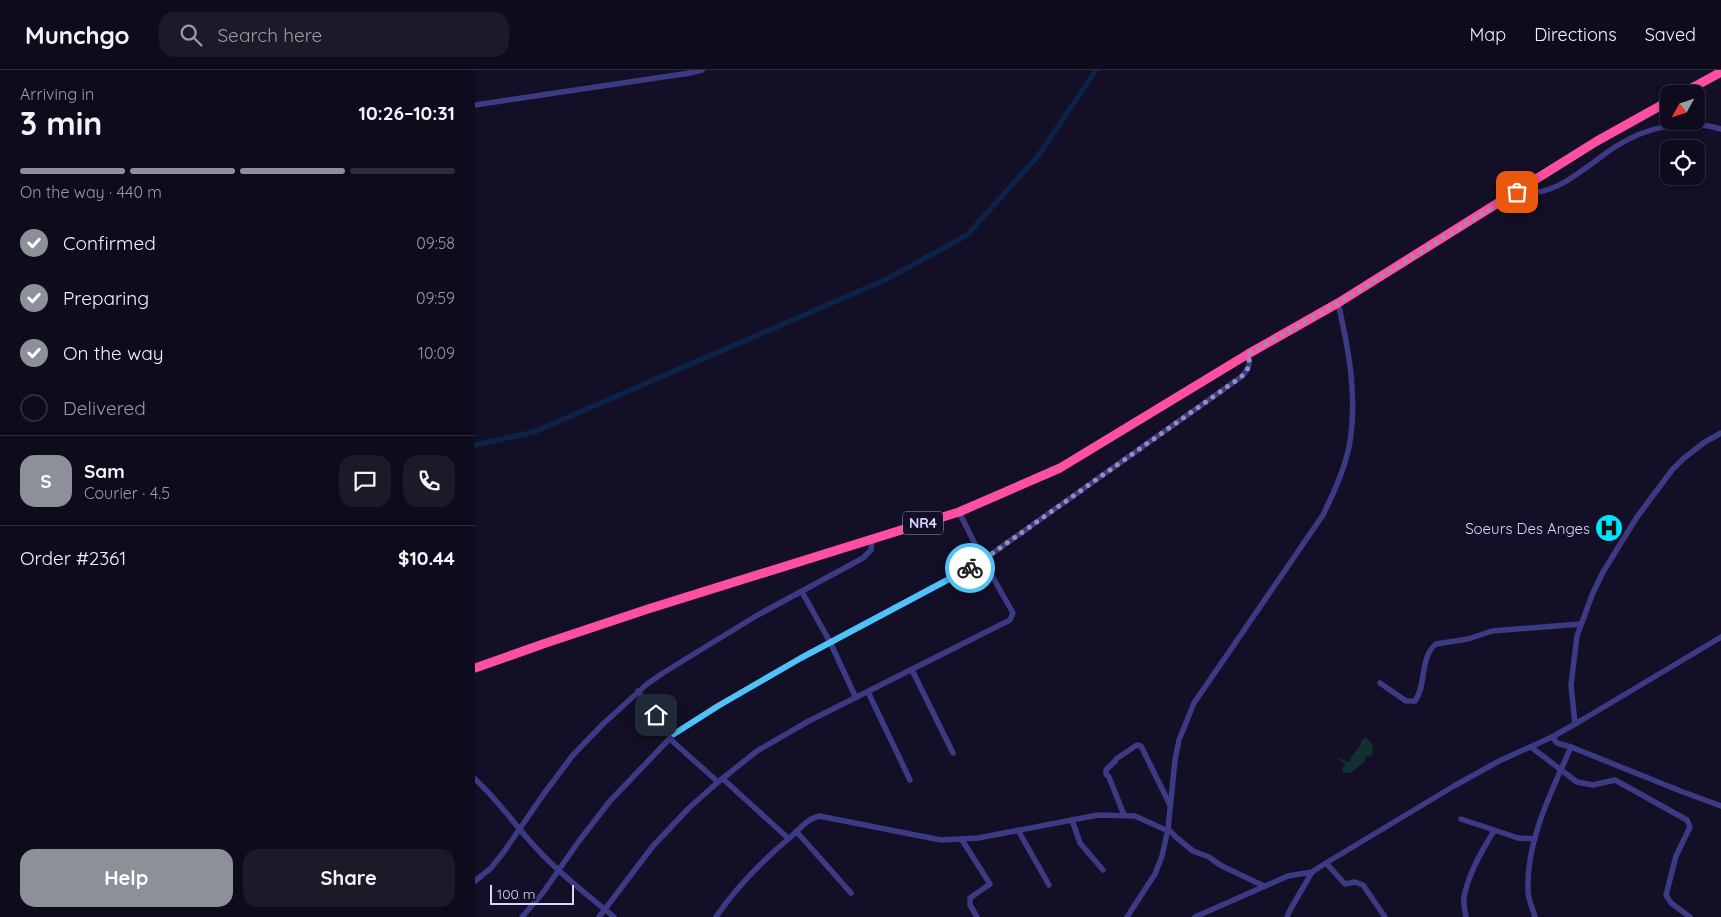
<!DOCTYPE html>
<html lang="en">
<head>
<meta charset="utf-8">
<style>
	body { margin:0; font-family:Quicksand,sans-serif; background:#1c1929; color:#f1f3f6; height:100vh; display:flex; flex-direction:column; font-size:19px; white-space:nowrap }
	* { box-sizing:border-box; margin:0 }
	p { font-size:16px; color:#9b9ba3 }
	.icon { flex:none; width:28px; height:28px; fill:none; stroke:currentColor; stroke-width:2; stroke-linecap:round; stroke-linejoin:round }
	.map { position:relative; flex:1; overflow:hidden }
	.side { display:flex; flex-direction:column; background:#0e0b1c; width:475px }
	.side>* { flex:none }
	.needle { width:32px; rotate:230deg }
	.controls { position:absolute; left:1185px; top:15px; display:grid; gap:10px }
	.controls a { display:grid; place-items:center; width:45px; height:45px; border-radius:10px; background:#0e0b1c; box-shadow:0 2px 8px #0003,0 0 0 1px #2e2b3b; font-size:25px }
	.scale { position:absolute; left:15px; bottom:12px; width:84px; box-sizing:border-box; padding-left:5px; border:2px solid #d9d4ff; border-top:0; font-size:14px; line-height:18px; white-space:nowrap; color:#d9d4ff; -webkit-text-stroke:4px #130f26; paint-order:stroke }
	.pin { position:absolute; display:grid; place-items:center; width:42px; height:42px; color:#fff; margin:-21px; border-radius:10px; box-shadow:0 2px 8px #0006 }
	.courier { position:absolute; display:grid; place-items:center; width:50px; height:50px; margin:-25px; border:4px solid #4fc3f7; border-radius:50%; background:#fff; color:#222; box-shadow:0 1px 6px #0007 }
	.summary em { font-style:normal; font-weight:800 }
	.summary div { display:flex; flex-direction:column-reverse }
	.summary { display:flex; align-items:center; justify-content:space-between; height:85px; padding:0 20px }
	h1 { font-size:32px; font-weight:800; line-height:38px }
	.bar { display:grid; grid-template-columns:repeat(4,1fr); gap:8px 5px; align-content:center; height:60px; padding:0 20px }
	.bar i { height:6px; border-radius:4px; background:#2e2b3b }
	.bar .on { background:#8c9099 }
	.bar p { grid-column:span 4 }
	.line { display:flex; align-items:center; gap:12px; padding:0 20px; border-top:1px solid #2e2b3b }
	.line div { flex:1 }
	.round { display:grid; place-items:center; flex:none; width:52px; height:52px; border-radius:15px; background:#1c1929 }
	ol { padding:0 20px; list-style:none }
	li { display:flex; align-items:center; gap:15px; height:55px }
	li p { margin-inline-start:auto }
	li .icon { padding:5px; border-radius:50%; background:#8c9099; color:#fff; stroke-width:4 }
	li:last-child { color:#9b9ba3 }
	li i { width:28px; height:28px; border:2px solid #2e2b3b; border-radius:50% }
	.action { display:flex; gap:10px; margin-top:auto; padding:10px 20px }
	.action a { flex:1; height:58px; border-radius:15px; background:#8c9099; color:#fff; font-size:20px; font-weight:800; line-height:58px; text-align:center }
	.action a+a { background:#1c1929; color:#f1f3f6 }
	header { display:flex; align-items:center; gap:30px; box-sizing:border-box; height:70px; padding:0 25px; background:#0e0b1c; border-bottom:1px solid #2e2b3b }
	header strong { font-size:24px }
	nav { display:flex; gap:28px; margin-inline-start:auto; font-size:18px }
	.search { width:350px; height:45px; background:#1c1929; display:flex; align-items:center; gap:12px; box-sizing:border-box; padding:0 18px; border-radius:15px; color:#9b9ba3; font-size:19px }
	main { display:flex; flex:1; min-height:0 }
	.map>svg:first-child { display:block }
</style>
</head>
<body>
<header>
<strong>Munchgo</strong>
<div class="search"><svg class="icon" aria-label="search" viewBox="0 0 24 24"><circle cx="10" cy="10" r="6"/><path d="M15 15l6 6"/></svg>Search here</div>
<nav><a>Map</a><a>Directions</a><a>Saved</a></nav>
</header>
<main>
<section class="side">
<div class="summary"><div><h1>3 min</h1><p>Arriving in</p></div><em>10:26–10:31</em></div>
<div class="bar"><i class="on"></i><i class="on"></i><i class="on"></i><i></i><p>On the way · 440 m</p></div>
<ol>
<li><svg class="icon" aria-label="check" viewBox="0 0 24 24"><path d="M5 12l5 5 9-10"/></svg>Confirmed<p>09:58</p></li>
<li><svg class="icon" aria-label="check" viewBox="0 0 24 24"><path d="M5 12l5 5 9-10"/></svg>Preparing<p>09:59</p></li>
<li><svg class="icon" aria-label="check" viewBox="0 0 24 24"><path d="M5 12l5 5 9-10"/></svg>On the way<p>10:09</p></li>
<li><i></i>Delivered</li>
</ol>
<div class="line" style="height:90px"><b class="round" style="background:#8c9099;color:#fff">S</b><div><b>Sam</b><p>Courier · 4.5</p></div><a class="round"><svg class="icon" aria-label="chat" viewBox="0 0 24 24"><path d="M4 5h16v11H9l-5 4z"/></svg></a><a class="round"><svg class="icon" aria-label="phone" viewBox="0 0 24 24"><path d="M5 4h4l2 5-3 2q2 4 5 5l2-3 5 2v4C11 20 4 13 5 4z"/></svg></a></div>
<div class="line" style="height:65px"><div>Order #2361</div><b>$10.44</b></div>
<div class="action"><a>Help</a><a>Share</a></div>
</section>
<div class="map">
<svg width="1246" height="847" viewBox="0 0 1246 847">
	<rect width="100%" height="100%" fill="#130f26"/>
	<path fill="#12302f" d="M 891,668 C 898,674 899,676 897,685 L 891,687 L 890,691 L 876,703 L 869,703 L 867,700 L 870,694 L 860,687 L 874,692 L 877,686 L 886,674 L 886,670 Z"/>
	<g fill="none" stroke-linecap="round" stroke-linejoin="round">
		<polyline stroke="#0c2248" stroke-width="5.5" points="0,375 59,362 412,209 492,165 563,86 621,0"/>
		<g stroke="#3d3a85" stroke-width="5.5">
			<polyline points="0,35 215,3 227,0"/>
			<path d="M 1043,122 C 1081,129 1110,96 1140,77 C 1171,57 1210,48 1246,59"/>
			<polyline points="327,522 355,572 381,628"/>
			<polyline points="437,600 478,683"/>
			<path d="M 905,613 L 931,631 L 940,631 C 952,615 944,588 961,574 L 993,569 L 1017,561 L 1106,554"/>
			<polyline points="163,621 181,645 199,664"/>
			<polyline points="393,622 435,710"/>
			<polyline points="1100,654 1096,615 1102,566 1117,525 1128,502 1162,447 1197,400 1209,388 1230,372 1246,363"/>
			<polyline points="1077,667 1082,673 1096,677 1208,722 1246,736"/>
			<polyline points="195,669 243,712 282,681 332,652 535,550 538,543 508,490 484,442"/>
			<polyline points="1056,677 1102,712 1118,715 1140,710 1212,750 1215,757 1201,786 1191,825 1196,833 1215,847"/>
			<path d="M 0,709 C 24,731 42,758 64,781 C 88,807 113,825 139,847"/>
			<polyline points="248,709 313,768"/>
			<polyline points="649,745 634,707 631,704 631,700 639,692 640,692 641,689 662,675 666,676 695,735"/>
			<polyline points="986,749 1043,768 1060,769"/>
			<polyline points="597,750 605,773 628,800"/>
			<polyline points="693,759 702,768 718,781 734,787 745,795 789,816"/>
			<polyline points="543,760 574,815"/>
			<polyline points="321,761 376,823"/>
			<polyline points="487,770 515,814 495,828 495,835 502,847"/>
			<polyline points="851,793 870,814 880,812 888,815 910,847"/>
			<polyline points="0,811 16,798 28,783 68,725 98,685 128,654 171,615 188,603 281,546 388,488 396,480 397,469"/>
			<path d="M 47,847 L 67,824 L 104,771 L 135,731 L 199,664 L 243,636 L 326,588 L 508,490 L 766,307 C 773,300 776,295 773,284"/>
			<polyline points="124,847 178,776 214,738 243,712"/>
			<path d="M 241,847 C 263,815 289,789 319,764 C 327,756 333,749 344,746 L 466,770 L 503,768 L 623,745 L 660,746 L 693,761"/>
			<path d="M 652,847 L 680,804 L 687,786 L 693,759 L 700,690 L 704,670 L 719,633 L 848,445 C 858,424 869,401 874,377 C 883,329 874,280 863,233"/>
			<polyline points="720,847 813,806 837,802"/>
			<polyline points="812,847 815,840 837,802 851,793 979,716 1024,691 1077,667 1107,650 1246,567"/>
			<path d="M 991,847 C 990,840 988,834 989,827 C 993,805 1007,780 1019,761"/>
			<path d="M 1060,847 C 1058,839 1053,829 1053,821 C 1051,770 1077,721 1096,677"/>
		</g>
		<g stroke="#ff4fa3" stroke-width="9">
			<polyline points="1206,24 1246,2"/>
			<polyline points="0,598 68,574 173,539 484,442 585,398 773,284 863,233 1122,71 1194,31"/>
		</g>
	</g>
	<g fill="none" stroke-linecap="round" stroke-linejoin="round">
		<path stroke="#948fb3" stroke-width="5" stroke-dasharray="0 9" d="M 495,498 L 508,490 L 766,307 C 773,300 776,295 773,284 L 863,233 L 1042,122"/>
		<polyline stroke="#4fc3f7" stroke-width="6" points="181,645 199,664 243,636 326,588 495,498"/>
	</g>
	<defs>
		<g id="hospital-disc" transform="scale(1.4375)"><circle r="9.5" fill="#00e5ff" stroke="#130f26"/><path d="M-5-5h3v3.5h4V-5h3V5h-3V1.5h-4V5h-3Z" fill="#111"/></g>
	</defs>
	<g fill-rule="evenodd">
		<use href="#hospital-disc" x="1134" y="458"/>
	</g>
	<g text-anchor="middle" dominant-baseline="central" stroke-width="5" stroke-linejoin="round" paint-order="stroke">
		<rect fill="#130f26" stroke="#9e99be" stroke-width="1" x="428" y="441.5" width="40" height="23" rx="4"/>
		<g font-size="14" font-weight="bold" fill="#d9d4ff">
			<text x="448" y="453">NR4</text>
		</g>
		<g font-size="15" fill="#d9d4ff" stroke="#130f26" text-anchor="end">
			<text x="1115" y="458">Soeurs Des Anges</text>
		</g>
	</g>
</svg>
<div class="controls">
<a><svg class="needle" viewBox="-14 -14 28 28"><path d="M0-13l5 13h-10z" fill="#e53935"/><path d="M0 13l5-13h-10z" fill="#9b9ba3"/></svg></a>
<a><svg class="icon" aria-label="locate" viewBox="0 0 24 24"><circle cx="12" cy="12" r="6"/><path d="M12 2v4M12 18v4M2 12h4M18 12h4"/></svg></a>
</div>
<div class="scale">100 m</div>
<div class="pin" style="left:1042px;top:122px;background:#ea580c"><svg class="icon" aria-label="bag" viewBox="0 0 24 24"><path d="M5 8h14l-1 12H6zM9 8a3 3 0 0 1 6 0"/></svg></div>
<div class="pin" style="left:181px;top:645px;background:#1f2937"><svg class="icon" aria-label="home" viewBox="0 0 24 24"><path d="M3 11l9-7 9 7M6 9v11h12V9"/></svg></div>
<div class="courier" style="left:495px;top:498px"><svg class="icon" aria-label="bike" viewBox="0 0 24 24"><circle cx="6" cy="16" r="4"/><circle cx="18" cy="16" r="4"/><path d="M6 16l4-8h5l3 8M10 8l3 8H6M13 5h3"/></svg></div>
</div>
</main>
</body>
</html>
